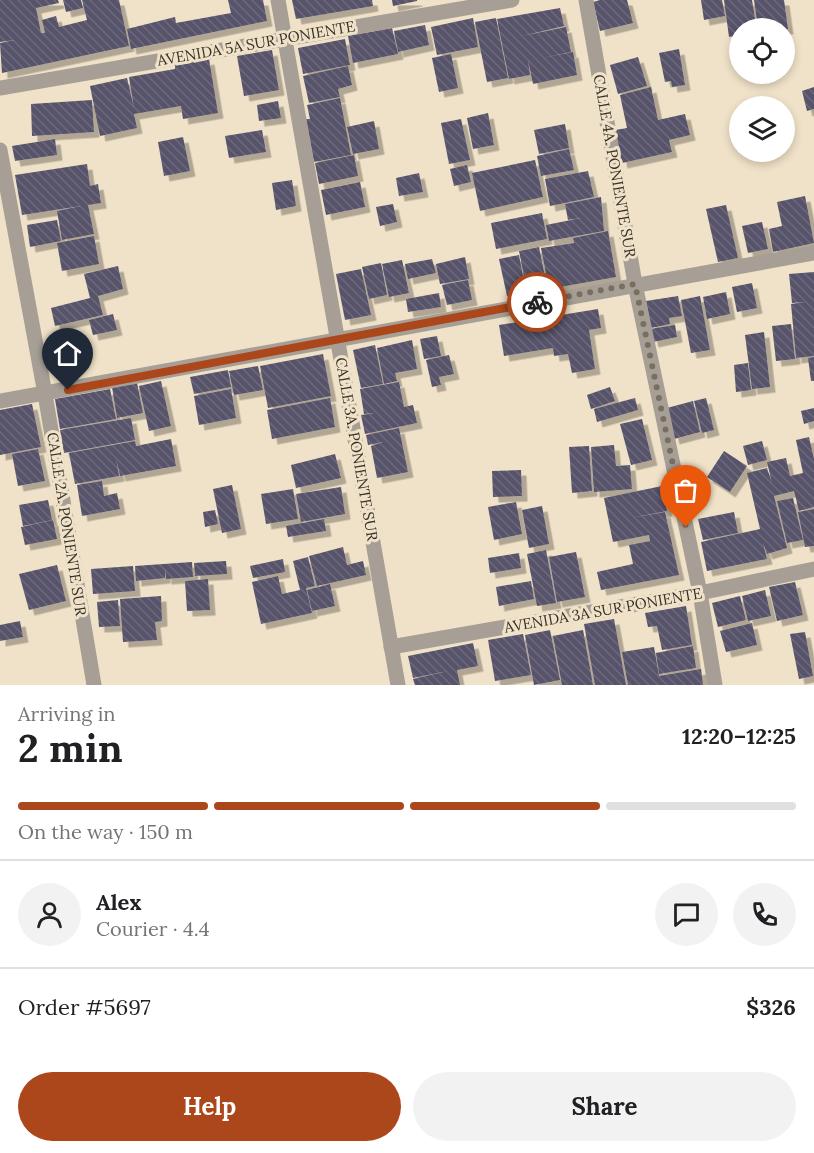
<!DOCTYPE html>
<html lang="en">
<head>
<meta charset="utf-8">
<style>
	body { margin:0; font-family:Lora,serif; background:#f2f2f2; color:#202124; height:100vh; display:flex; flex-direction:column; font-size:22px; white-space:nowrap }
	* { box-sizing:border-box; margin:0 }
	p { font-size:20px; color:#757577 }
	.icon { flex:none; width:33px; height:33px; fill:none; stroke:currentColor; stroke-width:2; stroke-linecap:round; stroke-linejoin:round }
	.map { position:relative; height:685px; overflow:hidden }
	.panel { display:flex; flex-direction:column; background:#fff; flex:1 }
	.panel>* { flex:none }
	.buttons { position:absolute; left:729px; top:18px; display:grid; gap:12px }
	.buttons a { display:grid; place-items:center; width:66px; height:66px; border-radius:50%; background:#fff; box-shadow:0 3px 9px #0003; font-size:30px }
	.pin { position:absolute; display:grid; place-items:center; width:51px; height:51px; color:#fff; margin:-62px -26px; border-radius:50% 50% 50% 0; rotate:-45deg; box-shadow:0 0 6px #0007 }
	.pin .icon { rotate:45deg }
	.courier { position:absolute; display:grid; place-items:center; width:60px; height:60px; margin:-30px; border:4px solid #ac471b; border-radius:50%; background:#fff; color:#222; box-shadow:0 2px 8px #0007 }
	.overview em { font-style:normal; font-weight:700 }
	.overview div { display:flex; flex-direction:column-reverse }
	.overview { display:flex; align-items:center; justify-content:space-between; height:102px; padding:0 18px }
	h1 { font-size:39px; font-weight:700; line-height:45px }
	.bar { display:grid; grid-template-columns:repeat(4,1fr); gap:9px 6px; align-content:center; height:72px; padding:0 18px }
	.bar i { height:8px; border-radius:4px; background:#e0e0e0 }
	.bar .current { background:#ac471b }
	.bar p { grid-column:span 4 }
	.line { display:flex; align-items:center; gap:15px; padding:0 18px; border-top:2px solid #e0e0e0 }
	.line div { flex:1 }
	.round { display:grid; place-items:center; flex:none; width:63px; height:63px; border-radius:32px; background:#f2f2f2 }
	.action { display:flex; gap:12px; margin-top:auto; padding:12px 18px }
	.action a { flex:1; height:69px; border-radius:36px; background:#ac471b; color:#fff; font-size:24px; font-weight:700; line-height:69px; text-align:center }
	.action a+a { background:#f2f2f2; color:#202124 }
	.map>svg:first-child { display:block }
</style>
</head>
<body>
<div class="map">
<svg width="814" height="685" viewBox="0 0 814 685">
	<defs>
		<pattern id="building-back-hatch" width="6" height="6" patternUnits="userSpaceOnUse" patternTransform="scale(1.5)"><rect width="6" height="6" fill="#57536a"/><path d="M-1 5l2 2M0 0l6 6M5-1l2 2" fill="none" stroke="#6d697b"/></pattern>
		<filter id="shadow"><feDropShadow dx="5.5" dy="5.5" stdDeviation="0" flood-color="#0004"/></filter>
	</defs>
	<rect width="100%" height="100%" fill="#f0e2c8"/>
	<g fill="url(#building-back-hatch)" filter="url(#shadow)">
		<polygon points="0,0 58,0 59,3 36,8 41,33 45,33 42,20 56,16 59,27 87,20 82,0 119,0 129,46 2,73 0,43 15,40 0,42"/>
		<polygon points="63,0 81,0 83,8 66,12"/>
		<polygon points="228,0 263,0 267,21 131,49 127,29 175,17 176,23 231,13"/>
		<polygon points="292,0 372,0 373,6 296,19"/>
		<polygon points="392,0 417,0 417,1 393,6"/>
		<polygon points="600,0 627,0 633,23 600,31 593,2"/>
		<polygon points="701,0 722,0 725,16 704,20"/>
		<polygon points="724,0 752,0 756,25 742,27 740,35 729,37"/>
		<polygon points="754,0 784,0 788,29 758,28"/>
		<polygon points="560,8 564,26 522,36 566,27 571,52 542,58 573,52 577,75 533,84 528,60 530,75 509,79 497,19"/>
		<polygon points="473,18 478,47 437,55 431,27"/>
		<polygon points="496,18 508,78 487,82 475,22"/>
		<polygon points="425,25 429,45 398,52 394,31"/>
		<polygon points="392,28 398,54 353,63 348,36"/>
		<polygon points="345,39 350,65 303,74 298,48"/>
		<polygon points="679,49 685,85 672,87 671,81 665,82 659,53"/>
		<polygon points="272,50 279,90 244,96 237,56"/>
		<polygon points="451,54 458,88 439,92 432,58"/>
		<polygon points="638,57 647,86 618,94 610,65"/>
		<polygon points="209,59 218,113 183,119 181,106 134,114 137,128 100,136 90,86 127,78 134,108 129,77 175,69 175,65"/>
		<polygon points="348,66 352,85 338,89 340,97 309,103 303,76"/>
		<polygon points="651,87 658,120 685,114 690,135 669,140 672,152 622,163 615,130 627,128 620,95"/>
		<polygon points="814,87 814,109 807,111 802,91"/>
		<polygon points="340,98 351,155 314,162 306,119 310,119 307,105"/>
		<polygon points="92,100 94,132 32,136 31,104"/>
		<polygon points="278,101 281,118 259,121 257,105"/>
		<polygon points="488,113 494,145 473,149 467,118"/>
		<polygon points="461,119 470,160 449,164 441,123"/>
		<polygon points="374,121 379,149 353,154 347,127"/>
		<polygon points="565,124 569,148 539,154 534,130"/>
		<polygon points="262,130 266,152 229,158 225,136"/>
		<polygon points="183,137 190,171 164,176 158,142"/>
		<polygon points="55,139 57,155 15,161 12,146"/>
		<polygon points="569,149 574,170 541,176 537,156"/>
		<polygon points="354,155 358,176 319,184 315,163"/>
		<polygon points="535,160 543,197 480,211 472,173"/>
		<polygon points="87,164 90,186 98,184 101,203 88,205 94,234 62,240 57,211 81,206 22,215 15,175"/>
		<polygon points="467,165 471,182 454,186 450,169"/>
		<polygon points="588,171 594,197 550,206 545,179"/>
		<polygon points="419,173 423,192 399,196 396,178"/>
		<polygon points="292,180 296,206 276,210 272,183"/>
		<polygon points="360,182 365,207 326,215 321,190"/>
		<polygon points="805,196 814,243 773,252 769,229 782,226 777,202"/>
		<polygon points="601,197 604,231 549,241 546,225 581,218 568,220 565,204"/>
		<polygon points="393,204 397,222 380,226 376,207"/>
		<polygon points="726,205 738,258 718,262 706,209"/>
		<polygon points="542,213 547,239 496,249 491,223"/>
		<polygon points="57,220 61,241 30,247 27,225"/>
		<polygon points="762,222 768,249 748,253 742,226"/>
		<polygon points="608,231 616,277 549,289 541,248 574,243 573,238"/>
		<polygon points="94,236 99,264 62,271 57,243"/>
		<polygon points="539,247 547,287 527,291 519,251"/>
		<polygon points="519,255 526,292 507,296 499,259"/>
		<polygon points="465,257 469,279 440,284 436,264"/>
		<polygon points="432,259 436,273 408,279 405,264"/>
		<polygon points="402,260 409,293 389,297 382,264"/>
		<polygon points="381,263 387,295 369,299 362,267"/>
		<polygon points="118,266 123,289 98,296 103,315 55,326 51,308 90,298 84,274"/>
		<polygon points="361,269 371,315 345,320 336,274"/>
		<polygon points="814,272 814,356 796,358 791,304 805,302 792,303 789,274"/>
		<polygon points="468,280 472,300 447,305 442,285"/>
		<polygon points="752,283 757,308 737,312 732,287"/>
		<polygon points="726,292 730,314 707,319 703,297"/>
		<polygon points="439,293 441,307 408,312 406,299"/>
		<polygon points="678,296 682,316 669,318 670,324 651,328 646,301"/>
		<polygon points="700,296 710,350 691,353 681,300"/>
		<polygon points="598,309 601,328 589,330 595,369 572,373 568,354 554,356 553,348 504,356 499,325"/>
		<polygon points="113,314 117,330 93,335 89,320"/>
		<polygon points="791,324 795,359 776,361 772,326"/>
		<polygon points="675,325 677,337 653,342 650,329"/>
		<polygon points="764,332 770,387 752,389 745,335"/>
		<polygon points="437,336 441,356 424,359 420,339"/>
		<polygon points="412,340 417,369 395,373 397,381 384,384 377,348"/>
		<polygon points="375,345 383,384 361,388 353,350"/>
		<polygon points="323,354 331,396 268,408 260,366"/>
		<polygon points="449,355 454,374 439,377 441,385 432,387 426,360"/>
		<polygon points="814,357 814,381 811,381 808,358"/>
		<polygon points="748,363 751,390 736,392 734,365"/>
		<polygon points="258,366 263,390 234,395 229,371"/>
		<polygon points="228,370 231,387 194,394 190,377"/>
		<polygon points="161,381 171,426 149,431 139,386"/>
		<polygon points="399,382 404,407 413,405 417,423 365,434 361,415 375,413 364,414 360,389"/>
		<polygon points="137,383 143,413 117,418 112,387"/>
		<polygon points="610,387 615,401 591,409 587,395"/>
		<polygon points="110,389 116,419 60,429 55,399"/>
		<polygon points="231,389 236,418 199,425 194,396"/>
		<polygon points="330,398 335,427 272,439 267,410"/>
		<polygon points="635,398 638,410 597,422 594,409"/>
		<polygon points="706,398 714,430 702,433 694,401"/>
		<polygon points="693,401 700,432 674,439 667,408"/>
		<polygon points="32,404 41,447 0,455 0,410"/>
		<polygon points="814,408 814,421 804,424 801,411"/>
		<polygon points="131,418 135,440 64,453 60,430"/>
		<polygon points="642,419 652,460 631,465 620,424"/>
		<polygon points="399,428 408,472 377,478 371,446 383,442 368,445 366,435"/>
		<polygon points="809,437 814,459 814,507 799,511 794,491 774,496 787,548 767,554 763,543 767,559 707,571 701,542 760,529 747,473 767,468 772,483 767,462 786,458 790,476 803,473 796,440"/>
		<polygon points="171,439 176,466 120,476 116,458 119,476 75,484 69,453 135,441 136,446"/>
		<polygon points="762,441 767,460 748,465 743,446"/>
		<polygon points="614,445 616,466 630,465 632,489 594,492 591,447"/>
		<polygon points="589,446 592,491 572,493 569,447"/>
		<polygon points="38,449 45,481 18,486 12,454"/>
		<polygon points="724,451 747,466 730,492 707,477"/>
		<polygon points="335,454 341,478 296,488 291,465"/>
		<polygon points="521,470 522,496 493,497 492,471"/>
		<polygon points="102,481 104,496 117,493 120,509 82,516 77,485"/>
		<polygon points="232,485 241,529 222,533 213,489"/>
		<polygon points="662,486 667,511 631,518 665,512 679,575 601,590 597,572 633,564 629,545 650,541 649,535 613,542 604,498"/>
		<polygon points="341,487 345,514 301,522 296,494"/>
		<polygon points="293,489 298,519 266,524 261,494"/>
		<polygon points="793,498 803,540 787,543 777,501"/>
		<polygon points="48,500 52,520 23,526 19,505"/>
		<polygon points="516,502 522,534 494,540 488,507"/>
		<polygon points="542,506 549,544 529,548 522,510"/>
		<polygon points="814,509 814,546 805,547 798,512"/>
		<polygon points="215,510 218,524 205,527 203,512"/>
		<polygon points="734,512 738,533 703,540 698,519"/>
		<polygon points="324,519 326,531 288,537 286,526"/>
		<polygon points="53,520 57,539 25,545 21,527"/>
		<polygon points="343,547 347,565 363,561 366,575 317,586 309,556"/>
		<polygon points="546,550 556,603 537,606 527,554"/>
		<polygon points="576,552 585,597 557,602 549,557"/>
		<polygon points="519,553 521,568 490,573 488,558"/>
		<polygon points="308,557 315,586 306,588 312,613 261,624 252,582 278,576 282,594 300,590 293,561"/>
		<polygon points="283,559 285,572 253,578 250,566"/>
		<polygon points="226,561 227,574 195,576 194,563"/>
		<polygon points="192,562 193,577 166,579 166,569 165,578 136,581 135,566"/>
		<polygon points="57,565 66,601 29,610 19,574"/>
		<polygon points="133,566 135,591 93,594 91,569"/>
		<polygon points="208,579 210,610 187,611 185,581"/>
		<polygon points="531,581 534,599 499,606 496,587"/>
		<polygon points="795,582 803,615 777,621 769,587"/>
		<polygon points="330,584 335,606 312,611 307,590"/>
		<polygon points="765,590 771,616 748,621 742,596"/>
		<polygon points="161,596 162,621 155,622 157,640 123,642 120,599"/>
		<polygon points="740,596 746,620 718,627 712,603"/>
		<polygon points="118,600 120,626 99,627 97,602"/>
		<polygon points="686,606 692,645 662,650 657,626 648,627 645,613"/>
		<polygon points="614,619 626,685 595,685 584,624"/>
		<polygon points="20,621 23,637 0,641 0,625"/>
		<polygon points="752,623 757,645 726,652 720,631"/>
		<polygon points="550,630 560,680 534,685 525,635"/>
		<polygon points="583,630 593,685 562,685 553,636"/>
		<polygon points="805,632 813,676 799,679 790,634"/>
		<polygon points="523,634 531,675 495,681 488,640"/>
		<polygon points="473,643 478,666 457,670 460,685 415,685 413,679 448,671 413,678 408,656"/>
		<polygon points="693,646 696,668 659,674 656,653"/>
		<polygon points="654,647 659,676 701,669 703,685 628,685 622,652"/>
	</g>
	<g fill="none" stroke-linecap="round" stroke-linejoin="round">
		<g stroke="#a79f96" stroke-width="15">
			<polyline points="278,0 398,685"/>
			<polyline points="586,0 635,284 700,593 715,685"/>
			<polyline points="0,88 512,0"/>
			<polyline points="0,150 45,394 94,685"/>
			<polyline points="0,401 814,253"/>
			<polyline points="391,647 700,593 814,569"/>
		</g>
	</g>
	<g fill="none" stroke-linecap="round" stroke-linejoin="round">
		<polyline stroke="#776f5f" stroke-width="6" stroke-dasharray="0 10.8" points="537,302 635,284 686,527"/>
		<polyline stroke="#ac471b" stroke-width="8" points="68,390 537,302"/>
	</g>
	<g text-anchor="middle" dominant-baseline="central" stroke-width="6" stroke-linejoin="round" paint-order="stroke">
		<g font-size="15" fill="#363127" stroke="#f0e2c8">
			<text transform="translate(256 43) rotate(-10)">AVENIDA 5A SUR PONIENTE</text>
			<text transform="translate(615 166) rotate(80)">CALLE 4A. PONIENTE SUR</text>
			<text transform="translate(357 449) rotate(80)">CALLE 3A. PONIENTE SUR</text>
			<text transform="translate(67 524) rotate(81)">CALLE 2A. PONIENTE SUR</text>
			<text transform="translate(603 610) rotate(-10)">AVENIDA 3A SUR PONIENTE</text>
		</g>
	</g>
</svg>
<div class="buttons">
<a><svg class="icon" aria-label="locate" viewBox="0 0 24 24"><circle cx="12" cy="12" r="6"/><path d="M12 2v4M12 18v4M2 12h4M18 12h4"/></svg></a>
<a><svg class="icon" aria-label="layers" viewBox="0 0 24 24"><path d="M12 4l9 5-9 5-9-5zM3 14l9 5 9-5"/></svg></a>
</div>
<div class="pin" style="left:686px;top:527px;background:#ea580c"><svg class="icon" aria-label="bag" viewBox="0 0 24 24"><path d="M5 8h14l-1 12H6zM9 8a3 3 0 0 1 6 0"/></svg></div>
<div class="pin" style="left:68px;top:390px;background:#1f2937"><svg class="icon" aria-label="home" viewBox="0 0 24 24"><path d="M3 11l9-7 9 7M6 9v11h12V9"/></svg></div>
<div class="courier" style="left:537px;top:302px"><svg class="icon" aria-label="bike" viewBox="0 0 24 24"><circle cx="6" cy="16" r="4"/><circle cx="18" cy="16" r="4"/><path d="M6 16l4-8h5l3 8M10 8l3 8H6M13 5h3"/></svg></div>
</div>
<section class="panel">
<div class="overview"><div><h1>2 min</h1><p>Arriving in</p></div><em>12:20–12:25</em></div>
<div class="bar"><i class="current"></i><i class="current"></i><i class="current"></i><i></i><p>On the way · 150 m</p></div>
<div class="line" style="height:108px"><a class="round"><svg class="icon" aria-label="person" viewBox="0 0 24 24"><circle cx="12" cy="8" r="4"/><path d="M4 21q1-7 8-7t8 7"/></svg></a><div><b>Alex</b><p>Courier · 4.4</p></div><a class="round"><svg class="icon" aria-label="chat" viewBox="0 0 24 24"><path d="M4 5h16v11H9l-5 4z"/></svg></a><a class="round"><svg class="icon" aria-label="phone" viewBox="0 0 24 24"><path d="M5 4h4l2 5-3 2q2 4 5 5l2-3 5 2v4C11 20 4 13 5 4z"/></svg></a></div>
<div class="line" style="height:78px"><div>Order #5697</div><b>$326</b></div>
<div class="action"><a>Help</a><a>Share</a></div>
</section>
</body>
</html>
